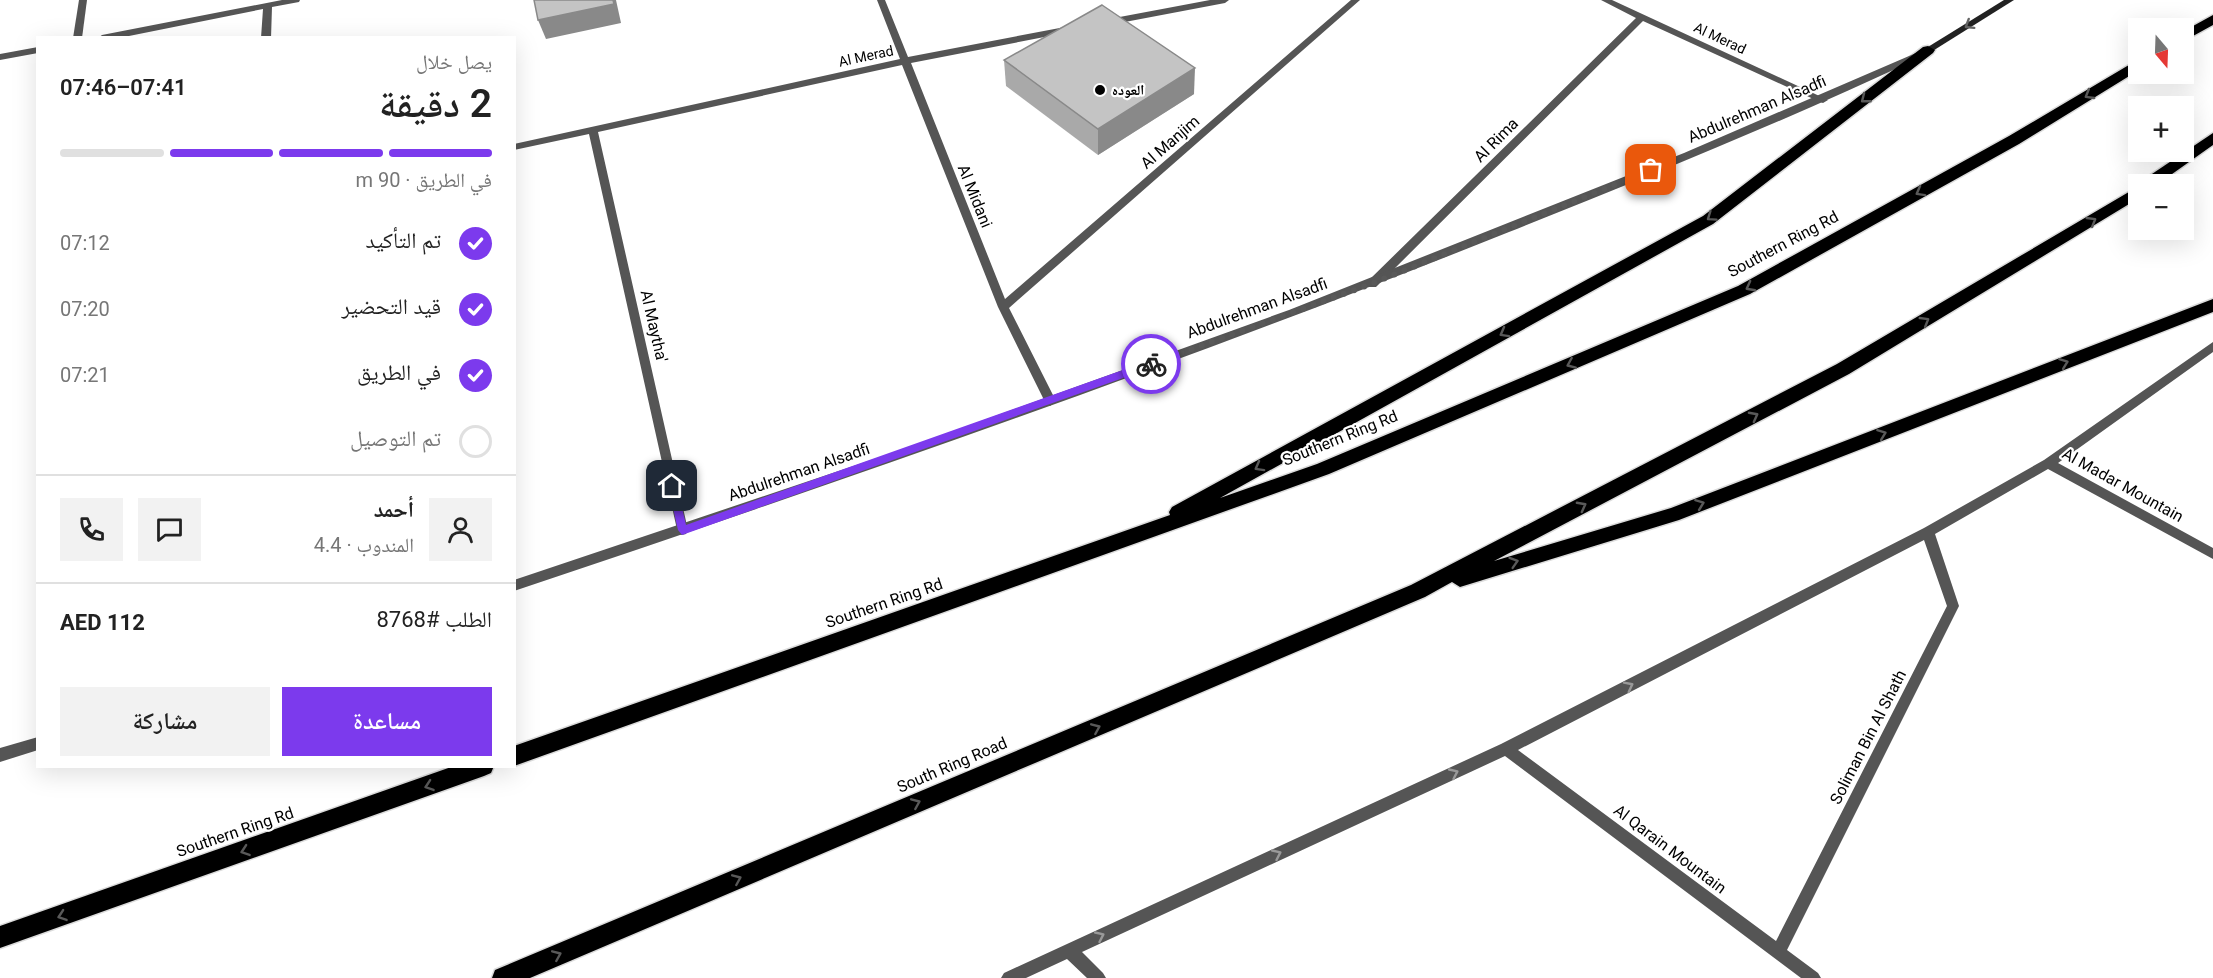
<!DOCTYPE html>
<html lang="ar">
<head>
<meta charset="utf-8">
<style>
	body { margin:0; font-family:Roboto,"Noto Naskh Arabic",sans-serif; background:#f2f2f2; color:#222; direction:rtl; height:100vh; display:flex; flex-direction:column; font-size:22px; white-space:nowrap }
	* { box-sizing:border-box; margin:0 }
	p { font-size:20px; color:#767676 }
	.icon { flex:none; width:33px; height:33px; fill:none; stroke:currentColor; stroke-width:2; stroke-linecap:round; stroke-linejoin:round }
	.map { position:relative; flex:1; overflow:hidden; direction:ltr }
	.sheet { position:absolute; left:36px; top:36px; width:480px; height:732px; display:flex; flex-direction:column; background:#fff; border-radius:0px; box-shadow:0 6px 24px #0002; direction:rtl }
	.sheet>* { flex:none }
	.needle { width:39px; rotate:161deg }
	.fabs { position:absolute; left:2128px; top:18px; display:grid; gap:12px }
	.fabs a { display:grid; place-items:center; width:66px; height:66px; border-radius:0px; background:#fff; box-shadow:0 6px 24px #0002; font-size:30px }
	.pin { position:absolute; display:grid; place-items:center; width:51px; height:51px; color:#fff; margin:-26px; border-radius:12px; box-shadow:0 3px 9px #0006 }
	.courier { position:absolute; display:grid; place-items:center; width:60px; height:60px; margin:-30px; border:4px solid #7c3aed; border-radius:50%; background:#fff; color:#222; box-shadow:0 2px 8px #0007 }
	.head em { font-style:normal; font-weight:600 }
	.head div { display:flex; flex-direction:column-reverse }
	.head { display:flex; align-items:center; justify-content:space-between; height:102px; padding:0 24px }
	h1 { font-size:39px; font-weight:600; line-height:45px }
	.bar { display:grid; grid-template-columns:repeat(4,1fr); gap:9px 6px; align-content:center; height:72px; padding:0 24px }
	.bar i { height:8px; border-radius:4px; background:#e0e0e0 }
	.bar .selected { background:#7c3aed }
	.bar p { grid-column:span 4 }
	.line { display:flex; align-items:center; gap:15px; padding:0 24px; border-top:2px solid #e0e0e0 }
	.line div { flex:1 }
	.round { display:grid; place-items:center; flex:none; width:63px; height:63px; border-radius:0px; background:#f2f2f2 }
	ol { padding:0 24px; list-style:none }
	li { display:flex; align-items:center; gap:18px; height:66px }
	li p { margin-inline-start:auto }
	li .icon { padding:6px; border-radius:50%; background:#7c3aed; color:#fff; stroke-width:4 }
	li:last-child { color:#767676 }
	li i { width:33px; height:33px; border:3px solid #e0e0e0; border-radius:50% }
	.cta { display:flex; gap:12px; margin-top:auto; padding:12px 24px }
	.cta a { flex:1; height:69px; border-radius:0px; background:#7c3aed; color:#fff; font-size:24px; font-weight:600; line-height:69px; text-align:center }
	.cta a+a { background:#f2f2f2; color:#222 }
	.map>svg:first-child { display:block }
</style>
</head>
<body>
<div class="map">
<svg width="2213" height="978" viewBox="0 0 2213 978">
	<rect width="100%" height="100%" fill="#fff"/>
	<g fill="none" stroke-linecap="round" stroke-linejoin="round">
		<g stroke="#dbdbdb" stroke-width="3">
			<g id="motorway">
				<polygon points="2213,15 2213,25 2184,41 2184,31"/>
				<polygon points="1928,46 1935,50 1933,53 1713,224 1220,498 1317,464 1738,286 2009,136 2139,59 2139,70 2019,144 1750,294 1329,474 514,766 514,746 1170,515 1169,512 1172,507 1703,216 1923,47"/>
				<polygon points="2213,133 2213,145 2158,184 2141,184 2143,180"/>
				<polygon points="2139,186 2139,198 1849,374 1494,561 1671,508 2213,299 2213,312 1679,520 1460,587 1452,582 1425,597 530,978 492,978 495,970 1411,585 1837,364"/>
				<polygon points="454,766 494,766 491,773 484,776 0,948 0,926"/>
			</g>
		</g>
		<g fill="#555" fill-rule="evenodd">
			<polygon points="79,0 87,0 82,38 73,38"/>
			<polygon points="282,0 300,0 299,2 272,7 271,38 261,38 263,9 119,38 98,38 102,35"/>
			<polygon points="877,0 885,0 908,57 1065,27 1070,30 1065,33 911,63 1005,299 1351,0 1360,0 1009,308 1056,401 1050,406 1046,404 998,307 902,65 598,132 688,530 686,534 682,535 678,534 589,134 514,150 514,144 900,59"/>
			<polygon points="1210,0 1229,0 1225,3 1109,25 1104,22 1109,19"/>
			<polygon points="1601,0 1612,0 1828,100 1823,103 1820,102 1643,21 1376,287 1368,287 1367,284 1368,281 1636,18"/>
			<polygon points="38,47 38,53 0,60 0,54"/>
			<path d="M 2213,342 L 2213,352 L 2058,463 L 2213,548 L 2213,559 L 2048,469 L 1935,534 L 1959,606 L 1787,950 L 1818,973 L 1821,978 L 1801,978 L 1505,756 L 1082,952 L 1103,973 L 1106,978 L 1087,978 L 1067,959 L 1026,978 L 1001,978 L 1004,973 L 1501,744 L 1924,528 L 2044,460 ZM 1924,540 L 1947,606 L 1776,941 L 1518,750 Z"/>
		</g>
		<g fill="#555" fill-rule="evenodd">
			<path d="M 1916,53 L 1919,54 L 1919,58 C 1785,121 1647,177 1509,232 C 1182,363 849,479 514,591 L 514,580 L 901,450 L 1289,310 L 1684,153 Z"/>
			<polygon points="38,737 38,750 0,762 0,748"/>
		</g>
		<polygon fill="#222" fill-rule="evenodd" points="2004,0 2014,0 1931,52 1928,53 1923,50"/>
		<use href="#motorway" fill="#000" fill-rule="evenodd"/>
	</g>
	<polygon fill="#a9a9a9" points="1004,60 1194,94 1098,155 1006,86"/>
	<g fill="#898989">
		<polygon points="613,0 616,0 621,23 546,39 538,20"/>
		<polygon points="1195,68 1194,94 1098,155 1098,129"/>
	</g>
	<g fill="#c4c4c4" stroke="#898989" stroke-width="1.5">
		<polygon points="534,0 613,0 614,4 538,20"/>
		<polygon points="1102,5 1195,68 1098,129 1004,60"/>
	</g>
	<defs><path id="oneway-chevron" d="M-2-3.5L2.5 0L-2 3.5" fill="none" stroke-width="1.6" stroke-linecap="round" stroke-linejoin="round" transform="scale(1.5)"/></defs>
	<use stroke="#646464" href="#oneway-chevron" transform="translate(1969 25) rotate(148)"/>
	<g stroke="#595959">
		<use href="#oneway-chevron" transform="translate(2089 95) rotate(149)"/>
		<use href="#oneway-chevron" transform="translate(1865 99) rotate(142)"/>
		<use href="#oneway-chevron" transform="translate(1920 192) rotate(151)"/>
		<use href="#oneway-chevron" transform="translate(1711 217) rotate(145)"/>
		<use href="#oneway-chevron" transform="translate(2092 221) rotate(-31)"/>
		<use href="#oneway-chevron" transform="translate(1750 287) rotate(152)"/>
		<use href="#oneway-chevron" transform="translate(1925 321) rotate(-31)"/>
		<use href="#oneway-chevron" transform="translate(1504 333) rotate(151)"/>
		<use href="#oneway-chevron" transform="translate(2064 363) rotate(-21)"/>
		<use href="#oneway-chevron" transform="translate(1571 364) rotate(157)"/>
		<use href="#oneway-chevron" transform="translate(1754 416) rotate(-28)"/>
		<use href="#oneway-chevron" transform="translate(1882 434) rotate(-21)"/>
		<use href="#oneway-chevron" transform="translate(1259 467) rotate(151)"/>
		<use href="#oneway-chevron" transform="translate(1700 504) rotate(-21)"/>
		<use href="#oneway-chevron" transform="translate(1582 506) rotate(-28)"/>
		<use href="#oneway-chevron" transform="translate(1514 562) rotate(-17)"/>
		<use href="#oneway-chevron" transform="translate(1096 728) rotate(-23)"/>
		<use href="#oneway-chevron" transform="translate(429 786) rotate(161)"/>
		<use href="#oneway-chevron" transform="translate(916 803) rotate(-23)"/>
		<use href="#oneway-chevron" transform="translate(245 851) rotate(161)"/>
		<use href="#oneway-chevron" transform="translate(737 879) rotate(-23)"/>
		<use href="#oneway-chevron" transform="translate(62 916) rotate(161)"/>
		<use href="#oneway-chevron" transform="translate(557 955) rotate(-23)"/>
	</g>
	<g stroke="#999">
		<use href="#oneway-chevron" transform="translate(1629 686) rotate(-27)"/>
		<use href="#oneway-chevron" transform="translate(1454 773) rotate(-25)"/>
		<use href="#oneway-chevron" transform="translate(1277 854) rotate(-25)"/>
		<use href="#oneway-chevron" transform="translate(1100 936) rotate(-25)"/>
	</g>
	<polygon fill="#7c3aed" points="1151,360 1155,364 1154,367 682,535 678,530 668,486 669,483 672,482 677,486 686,525"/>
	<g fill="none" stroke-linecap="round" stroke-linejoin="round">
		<polyline stroke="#595959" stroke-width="6" stroke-dasharray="0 10.8" points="1151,364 1371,284 1651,170"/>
	</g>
	<circle fill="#000" stroke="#fff" stroke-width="2" cx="1100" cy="90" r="6"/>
	<g text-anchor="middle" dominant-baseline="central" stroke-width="4.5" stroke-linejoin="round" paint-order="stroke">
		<g font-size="14" fill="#000" stroke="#fff">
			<text transform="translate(1720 38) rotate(25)">Al Merad</text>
			<text transform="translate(866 56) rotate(-12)">Al Merad</text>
		</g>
		<g font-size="14" font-weight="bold" fill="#000" stroke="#fff" text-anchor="start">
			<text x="1112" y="90">العوده</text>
		</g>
		<g font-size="16" fill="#000" stroke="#fff">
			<text transform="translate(1757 109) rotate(-23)">Abdulrehman Alsadfi</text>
			<text transform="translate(1496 140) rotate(-45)">Al Rima</text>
			<text transform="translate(1170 142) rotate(-41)">Al Manjim</text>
			<text transform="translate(975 196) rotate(68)">Al Midani</text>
			<text transform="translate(1783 244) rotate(-28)">Southern Ring Rd</text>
			<text transform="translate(1257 308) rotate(-20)">Abdulrehman Alsadfi</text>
			<text transform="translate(654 326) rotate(77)">Al Maytha'</text>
			<text transform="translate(1340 438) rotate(-22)">Southern Ring Rd</text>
			<text transform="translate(799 472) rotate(-19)">Abdulrehman Alsadfi</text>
			<text transform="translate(2123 485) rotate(29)">Al Madar Mountain</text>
			<text transform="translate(884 603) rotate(-19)">Southern Ring Rd</text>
			<text transform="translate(1868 737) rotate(-63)">Soliman Bin Al Shath</text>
			<text transform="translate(952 765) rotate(-23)">South Ring Road</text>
			<text transform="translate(235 832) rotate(-19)">Southern Ring Rd</text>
			<text transform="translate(1670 849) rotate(37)">Al Qarain Mountain</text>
		</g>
	</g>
</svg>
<div class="fabs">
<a><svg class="needle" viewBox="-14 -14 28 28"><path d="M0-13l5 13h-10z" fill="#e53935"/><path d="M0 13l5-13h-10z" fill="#767676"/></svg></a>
<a>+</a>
<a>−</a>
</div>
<div class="pin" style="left:1651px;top:170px;background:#ea580c"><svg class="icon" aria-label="bag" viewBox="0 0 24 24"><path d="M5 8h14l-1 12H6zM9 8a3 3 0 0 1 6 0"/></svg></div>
<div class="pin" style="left:672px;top:486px;background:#1f2937"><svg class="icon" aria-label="home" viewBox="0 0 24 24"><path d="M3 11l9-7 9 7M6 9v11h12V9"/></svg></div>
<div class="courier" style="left:1151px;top:364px"><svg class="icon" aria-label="bike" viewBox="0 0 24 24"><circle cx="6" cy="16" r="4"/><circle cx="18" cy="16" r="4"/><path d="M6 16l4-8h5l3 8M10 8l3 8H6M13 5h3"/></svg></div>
<section class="sheet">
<div class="head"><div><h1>2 دقيقة</h1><p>يصل خلال</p></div><em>07:41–07:46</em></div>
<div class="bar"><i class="selected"></i><i class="selected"></i><i class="selected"></i><i></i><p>في الطريق · 90 m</p></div>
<ol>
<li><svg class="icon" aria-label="check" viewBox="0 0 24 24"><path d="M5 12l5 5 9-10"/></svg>تم التأكيد<p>07:12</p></li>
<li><svg class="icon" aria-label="check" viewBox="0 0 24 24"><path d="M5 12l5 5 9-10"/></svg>قيد التحضير<p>07:20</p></li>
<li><svg class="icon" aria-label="check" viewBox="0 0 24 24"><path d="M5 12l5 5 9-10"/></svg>في الطريق<p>07:21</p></li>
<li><i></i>تم التوصيل</li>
</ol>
<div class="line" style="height:108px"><a class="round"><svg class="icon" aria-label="person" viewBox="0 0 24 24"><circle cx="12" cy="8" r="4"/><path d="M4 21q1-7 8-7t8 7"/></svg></a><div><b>أحمد</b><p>المندوب · 4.4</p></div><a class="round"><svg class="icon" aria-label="chat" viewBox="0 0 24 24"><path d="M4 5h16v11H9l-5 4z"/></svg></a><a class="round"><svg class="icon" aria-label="phone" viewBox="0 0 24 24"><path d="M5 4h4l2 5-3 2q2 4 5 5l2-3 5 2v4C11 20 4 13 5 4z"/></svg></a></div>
<div class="line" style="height:78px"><div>الطلب #8768</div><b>AED 112</b></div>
<div class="cta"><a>مساعدة</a><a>مشاركة</a></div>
</section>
</div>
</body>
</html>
